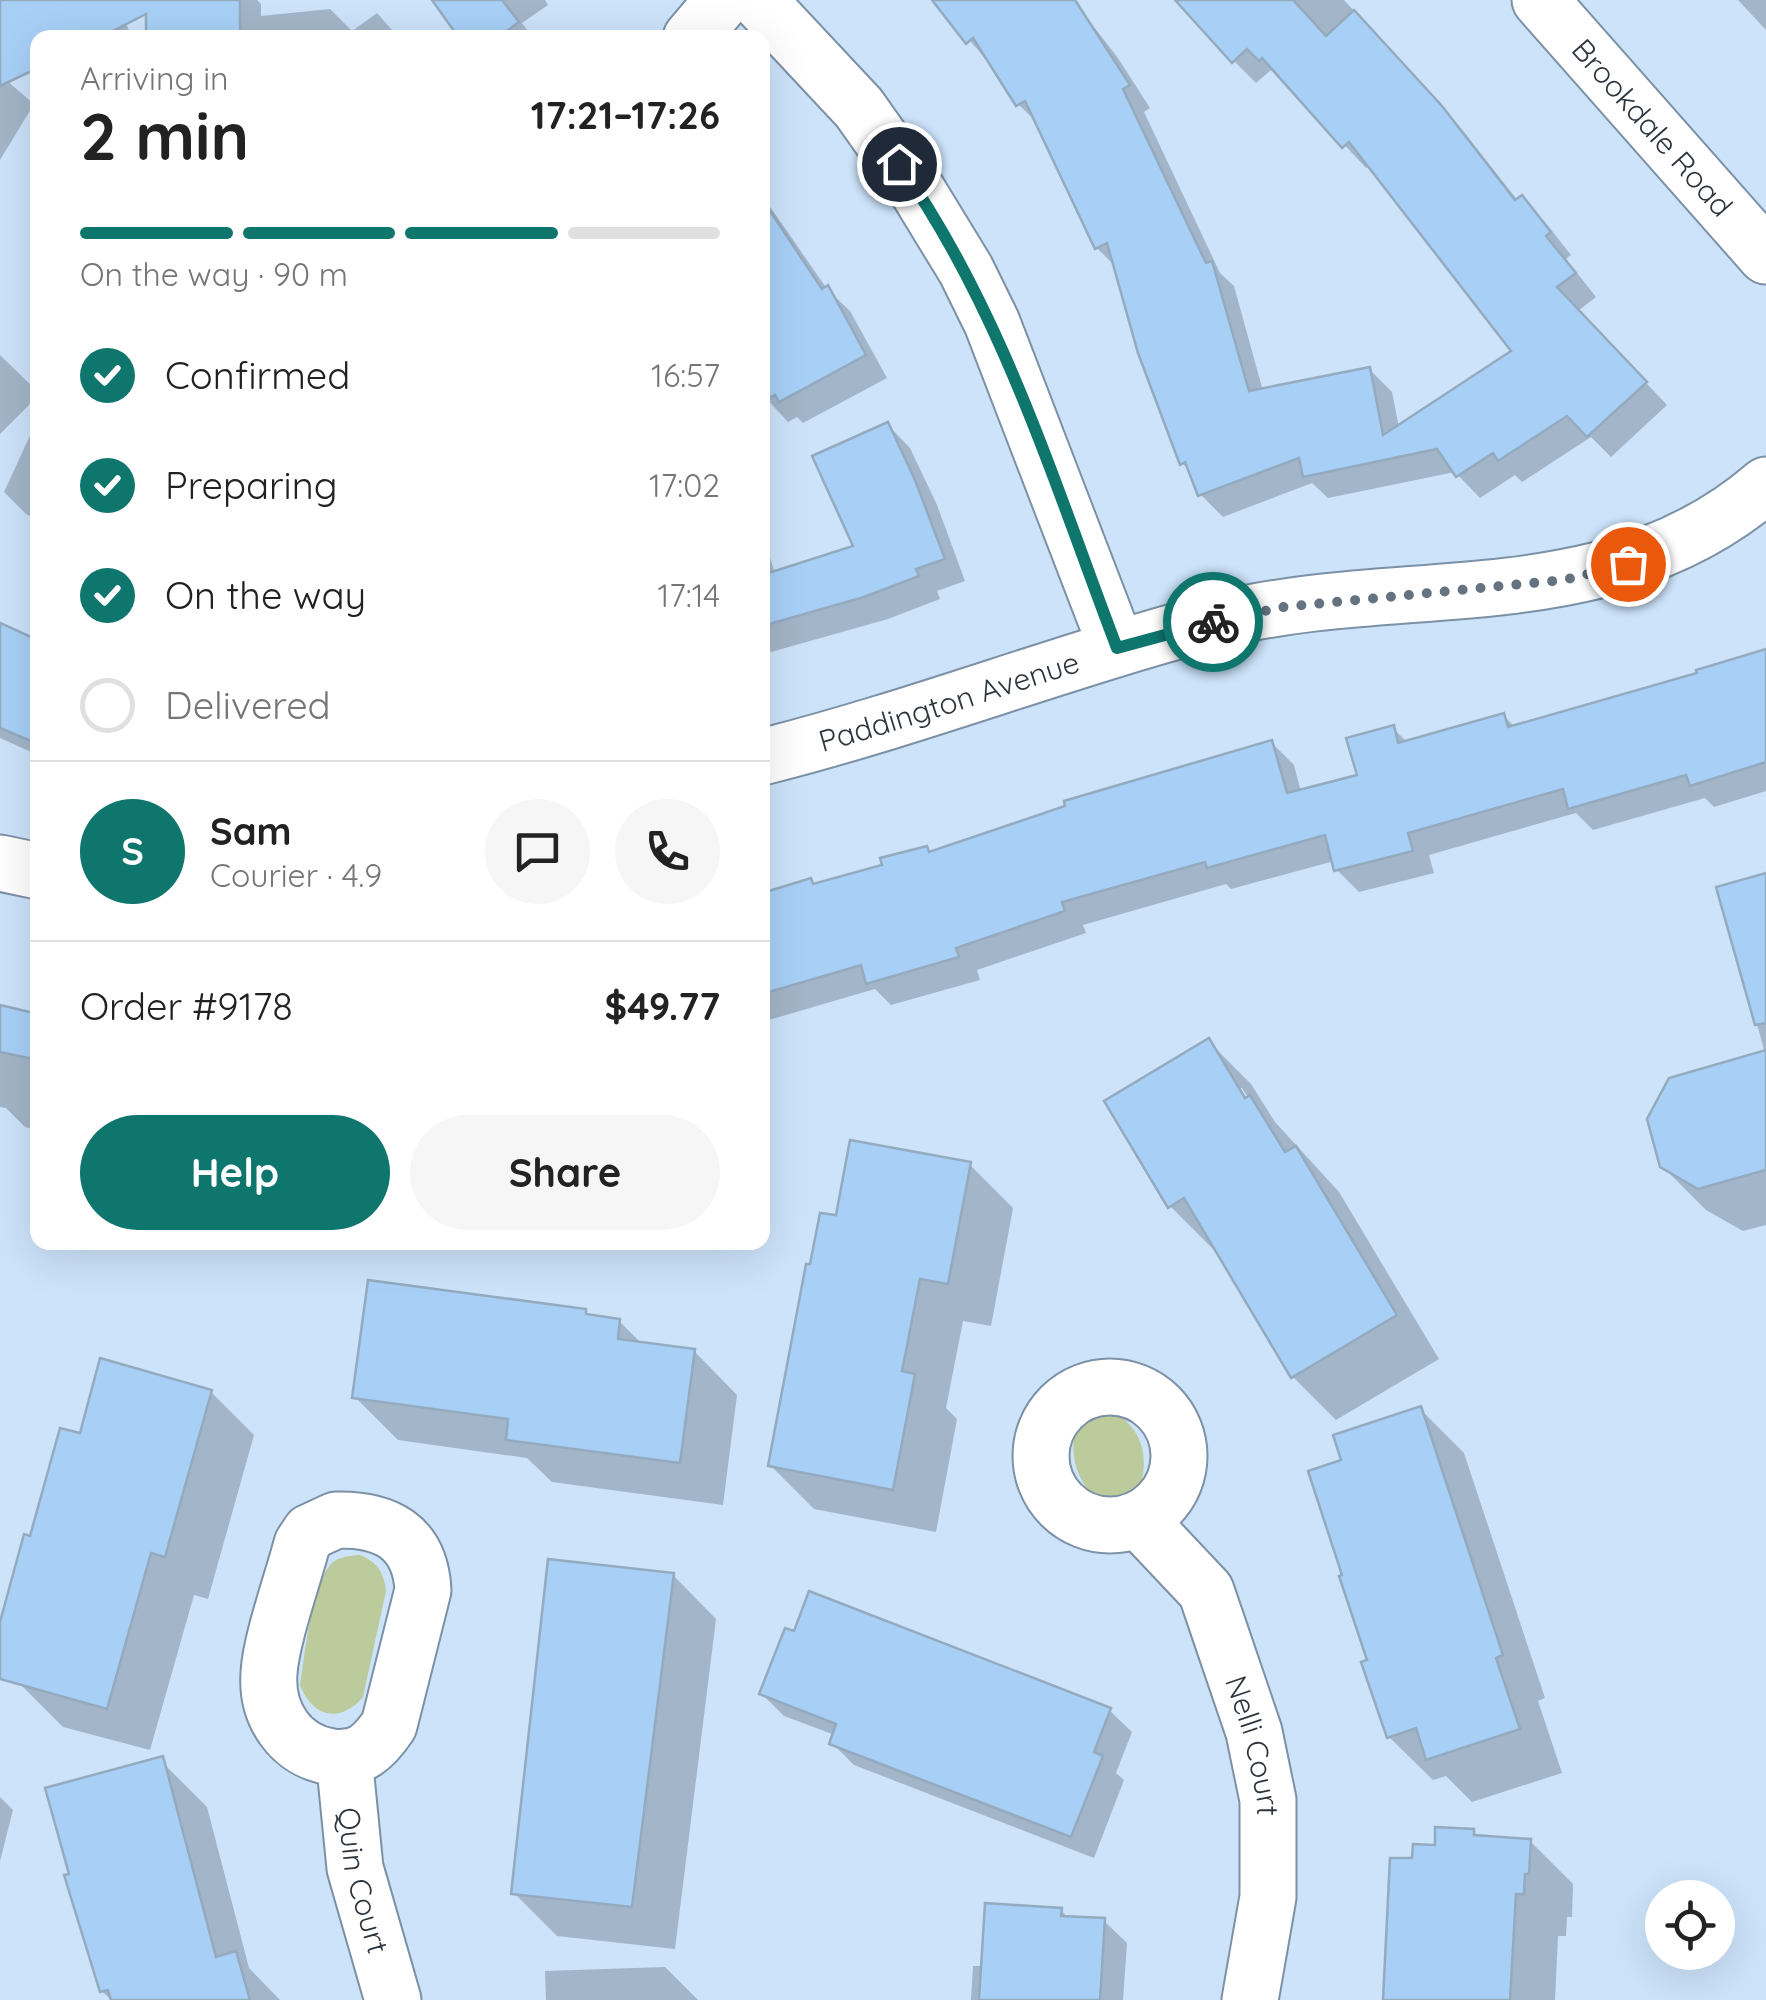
<!DOCTYPE html>
<html lang="en">
<head>
<meta charset="utf-8">
<style>
	body { margin:0; font-family:Quicksand,sans-serif; background:#f6f6f6; color:#222; height:100vh; display:flex; flex-direction:column; font-size:38px; white-space:nowrap }
	* { box-sizing:border-box; margin:0 }
	p { font-size:32px; color:#767676 }
	.icon { flex:none; width:55px; height:55px; fill:none; stroke:currentColor; stroke-width:2; stroke-linecap:round; stroke-linejoin:round }
	.map { position:relative; flex:1; overflow:hidden }
	.side { position:absolute; left:30px; top:30px; width:740px; height:1220px; display:flex; flex-direction:column; background:#fff; border-radius:20px; box-shadow:0 10px 40px #0002 }
	.side>* { flex:none }
	.buttons { position:absolute; left:1645px; top:1880px; display:grid; gap:20px }
	.buttons a { display:grid; place-items:center; width:90px; height:90px; border-radius:50%; background:#fff; box-shadow:0 10px 40px #0002; font-size:50px }
	.pin { position:absolute; display:grid; place-items:center; width:85px; height:85px; color:#fff; margin:-42px; border:5px solid #fff; border-radius:50%; box-shadow:0 2px 10px #0007 }
	.courier { position:absolute; display:grid; place-items:center; width:100px; height:100px; margin:-50px; border:8px solid #0f766e; border-radius:50%; background:#fff; color:#222; box-shadow:0 2px 12px #0007 }
	.summary em { font-style:normal; font-weight:800 }
	.summary div { display:flex; flex-direction:column-reverse }
	.summary { display:flex; align-items:center; justify-content:space-between; height:170px; padding:0 50px }
	h1 { font-size:65px; font-weight:800; line-height:75px }
	.bar { display:grid; grid-template-columns:repeat(4,1fr); gap:15px 10px; align-content:center; height:120px; padding:0 50px }
	.bar i { height:12px; border-radius:8px; background:#e0e0e0 }
	.bar .on { background:#0f766e }
	.bar p { grid-column:span 4 }
	.line { display:flex; align-items:center; gap:25px; padding:0 50px; border-top:2px solid #e0e0e0 }
	.line div { flex:1 }
	.round { display:grid; place-items:center; flex:none; width:105px; height:105px; border-radius:52px; background:#f6f6f6 }
	ol { padding:0 50px; list-style:none }
	li { display:flex; align-items:center; gap:30px; height:110px }
	li p { margin-inline-start:auto }
	li .icon { padding:10px; border-radius:50%; background:#0f766e; color:#fff; stroke-width:4 }
	li:last-child { color:#767676 }
	li i { width:55px; height:55px; border:5px solid #e0e0e0; border-radius:50% }
	.cta { display:flex; gap:20px; margin-top:auto; padding:20px 50px }
	.cta a { flex:1; height:115px; border-radius:60px; background:#0f766e; color:#fff; font-size:40px; font-weight:800; line-height:115px; text-align:center }
	.cta a+a { background:#f6f6f6; color:#222 }
	.map>svg:first-child { display:block }
</style>
</head>
<body>
<div class="map">
<svg width="1766" height="2000" viewBox="0 0 1766 2000">
	<rect width="100%" height="100%" fill="#cce3fa"/>
	<g fill="#bbcb9b">
		<path d="M 1108,1407 C 1143,1429 1150,1454 1139,1493 L 1120,1502 L 1096,1500 C 1073,1474 1070,1453 1076,1418 L 1092,1409 Z"/>
		<path d="M 360,1555 C 377,1562 384,1572 386,1591 L 363,1697 C 340,1724 312,1717 300,1685 C 305,1655 311,1587 330,1565 C 338,1556 350,1556 360,1555 Z"/>
	</g>
	<g fill="#0003" fill-rule="evenodd">
		<polygon points="1,0 114,0 133,38 38,38 38,71"/>
		<polygon points="148,0 257,0 261,4 261,16 330,9 352,31 377,13 399,38 149,38"/>
		<polygon points="435,0 545,0 548,5 522,23 533,38 462,38"/>
		<polygon points="935,0 1073,0 1118,58 1150,108 1144,112 1220,273 1234,286 1263,391 1370,370 1392,392 1399,428 1515,352 1370,165 1366,168 1284,80 1271,70 1256,83 1234,61 1208,0 1344,0 1464,132 1518,201 1522,198 1544,221 1571,255 1566,259 1596,297 1578,311 1667,405 1611,457 1591,437 1522,482 1515,475 1480,498 1455,472 1328,498 1312,483 1223,517 1201,495 1192,473 1182,463 1116,267 1097,248 1040,125 1018,104 990,64"/>
		<polygon points="1738,0 1766,0 1766,30"/>
		<polygon points="0,75 34,104 0,160"/>
		<polygon points="762,195 827,289 850,311 887,378 803,423 797,417 788,422 762,394"/>
		<polygon points="0,355 38,392 38,396 0,434"/>
		<polygon points="888,425 910,448 937,505 965,581 937,591 940,599 888,619 771,652 762,643 762,544 768,550 775,574 856,548"/>
		<polygon points="33,429 38,431 38,520 26,514 4,492"/>
		<polygon points="0,626 38,642 38,755 0,738"/>
		<polygon points="1766,651 1766,791 1714,807 1705,798 1593,830 1576,813 1429,855 1434,873 1359,892 1337,870 1334,861 1231,889 1226,884 1083,925 1086,933 977,970 980,980 891,1005 875,989 762,1022 762,895 810,881 815,886 885,867 927,849 932,853 1271,742 1294,765 1301,792 1360,777 1393,728 1408,743 1503,715 1516,728 1700,675"/>
		<polygon points="1766,876 1766,1225 1743,1231 1706,1210 1662,1166 1765,1053 1719,889"/>
		<polygon points="0,1008 38,1017 38,1130 25,1127 6,1108 0,1107"/>
		<path d="M 1208,1041 L 1251,1084 L 1275,1122 L 1339,1192 L 1439,1359 L 1336,1420 L 1293,1377 L 1216,1248 L 1213,1249 L 1170,1206 ZM 1236,1088 L 1242,1088 L 1254,1107 L 1249,1110 Z"/>
		<polygon points="970,1165 1013,1208 991,1326 963,1321 946,1408 957,1419 936,1532 814,1509 770,1465 812,1267 838,1218"/>
		<polygon points="585,1311 591,1317 619,1321 642,1344 694,1351 737,1395 723,1505 552,1482 527,1458 398,1440 355,1397"/>
		<polygon points="211,1392 254,1435 208,1599 194,1595 150,1750 63,1727 19,1683 32,1539 82,1436"/>
		<polygon points="1420,1409 1464,1453 1545,1698 1538,1701 1562,1773 1472,1802 1446,1776 1433,1780 1389,1737 1370,1661"/>
		<polygon points="673,1575 716,1619 675,1949 557,1936 514,1893"/>
		<polygon points="762,1694 1109,1710 1132,1732 1116,1773 1124,1780 1094,1858 854,1765 832,1743 835,1735 784,1716"/>
		<polygon points="163,1763 207,1807 249,1968 280,2000 111,2000 102,1991"/>
		<polygon points="0,1797 13,1810 0,1861"/>
		<polygon points="1473,1831 1480,1838 1530,1841 1573,1884 1572,1917 1567,1917 1566,1936 1558,1936 1555,2000 1385,2000 1414,1861"/>
		<polygon points="1061,1910 1069,1919 1104,1921 1127,1943 1123,2000 971,2000 973,1966 984,1966"/>
		<polygon points="665,1967 698,2000 546,2000 545,1971"/>
	</g>
	<g fill="#a8d0f7" stroke="#94aabf" stroke-width="2.5">
		<polygon points="0,0 240,0 240,38 146,38 146,14 99,38 38,38 38,68 0,86"/>
		<polygon points="432,0 502,0 519,22 497,38 459,38"/>
		<polygon points="932,0 1075,0 1130,85 1123,89 1206,263 1212,261 1249,391 1370,367 1383,435 1511,351 1349,142 1342,148 1262,58 1259,61 1247,49 1232,63 1175,0 1293,0 1326,36 1354,10 1442,106 1515,200 1522,195 1551,232 1546,236 1576,273 1557,287 1647,382 1587,437 1567,416 1498,461 1493,453 1456,477 1437,449 1303,477 1299,458 1198,496 1185,462 1180,465 1138,353 1107,243 1095,249 1025,101 1016,106 973,38 966,44"/>
		<polygon points="762,199 822,289 828,285 866,355 779,402 775,395 762,402"/>
		<polygon points="888,422 915,480 945,559 916,569 919,576 864,597 762,626 762,575 853,546 812,456"/>
		<polygon points="0,623 38,640 38,744 0,728"/>
		<polygon points="1766,649 1766,762 1690,786 1686,775 1568,809 1563,789 1408,833 1413,851 1334,871 1325,835 1207,868 1205,862 1062,902 1065,911 956,948 959,957 866,984 861,965 762,994 762,893 811,878 813,884 882,865 880,858 927,846 929,852 1065,806 1064,801 1272,740 1287,793 1357,775 1346,738 1394,725 1398,743 1504,713 1508,727 1697,673 1696,670"/>
		<polygon points="1766,873 1766,1023 1755,1025 1716,887"/>
		<polygon points="0,1005 38,1014 38,1060 0,1052"/>
		<polygon points="1209,1038 1245,1098 1250,1095 1285,1152 1296,1146 1397,1315 1291,1378 1184,1198 1168,1208 1104,1101"/>
		<polygon points="1766,1050 1766,1170 1698,1189 1660,1167 1647,1119 1669,1078"/>
		<polygon points="850,1140 971,1162 948,1284 920,1279 902,1371 915,1374 893,1490 768,1466 806,1264 810,1264 820,1213 836,1215"/>
		<polygon points="368,1280 586,1309 586,1314 620,1319 618,1339 695,1349 680,1463 506,1440 508,1419 352,1398"/>
		<polygon points="100,1358 212,1390 165,1557 151,1553 107,1709 0,1679 0,1622 24,1534 30,1536 60,1428 80,1433"/>
		<polygon points="1421,1406 1503,1655 1496,1658 1520,1729 1426,1760 1416,1728 1387,1738 1361,1662 1367,1660 1339,1576 1342,1575 1308,1471 1341,1460 1333,1435"/>
		<polygon points="548,1559 674,1573 632,1907 511,1894"/>
		<polygon points="809,1591 1111,1708 1094,1752 1103,1756 1071,1837 829,1744 836,1724 759,1694 785,1628 794,1631"/>
		<polygon points="163,1756 216,1957 236,1951 250,2000 111,2000 108,1990 100,1992 64,1875 69,1874 45,1788"/>
		<polygon points="1435,1827 1474,1829 1474,1835 1531,1839 1529,1874 1525,1874 1524,1894 1516,1894 1510,2000 1383,2000 1390,1858 1412,1858 1413,1844 1435,1845"/>
		<polygon points="985,1903 1062,1908 1061,1916 1105,1918 1100,2000 979,2000"/>
	</g>
	<g fill="none" stroke-linecap="round" stroke-linejoin="round">
		<g stroke="#7c91a6" stroke-width="59">
			<g id="minor">
				<polyline points="758,0 859,108 919,193 966,270 992,323 1117,648"/>
				<path id="s1" d="M 1540,0 L 1766,256"/>
				<polyline points="691,38 723,0"/>
				<path id="s2" d="M 762,757 C 917,718 1064,660 1218,620 C 1405,573 1607,623 1766,485"/>
				<polyline points="0,863 38,871"/>
				<circle cx="1110" cy="1456" r="69"/>
				<path d="M 336,1520 C 385,1519 420,1536 423,1590 L 389,1725 C 374,1747 360,1761 332,1757 C 290,1751 266,1714 269,1673 C 271,1639 293,1579 302,1544 L 310,1532 Z"/>
				<path id="s3" d="M 1139,1520 L 1206,1591 L 1254,1732 L 1268,1800 L 1268,1897 L 1250,2000"/>
				<path id="s4" d="M 344,1757 L 355,1868 L 393,2000"/>
			</g>
		</g>
		<use href="#minor" stroke="#fff" stroke-width="55"/>
	</g>
	<g fill="none" stroke-linecap="round" stroke-linejoin="round">
		<polyline stroke="#657380" stroke-width="10" stroke-dasharray="0 18" points="1213,622 1284,607 1564,580 1628,564"/>
		<path stroke="#0f766e" stroke-width="12" d="M 899,164 C 1002,310 1054,483 1117,648 L 1213,622"/>
	</g>
	<g text-anchor="middle" dominant-baseline="central" stroke-width="8" stroke-linejoin="round" paint-order="stroke">
		<g font-size="30" fill="#2d363e" stroke="#e1effd">
			<text stroke="none"><textPath href="#s1" startOffset="170">Brookdale Road</textPath></text>
			<text stroke="none"><textPath href="#s2" startOffset="195">Paddington Avenue</textPath></text>
			<text stroke="none"><textPath href="#s3" startOffset="260">Nelli Court</textPath></text>
			<text stroke="none"><textPath href="#s4" startOffset="125">Quin Court</textPath></text>
		</g>
	</g>
</svg>
<div class="buttons">
<a><svg class="icon" aria-label="locate" viewBox="0 0 24 24"><circle cx="12" cy="12" r="6"/><path d="M12 2v4M12 18v4M2 12h4M18 12h4"/></svg></a>
</div>
<div class="pin" style="left:1628px;top:564px;background:#ea580c"><svg class="icon" aria-label="bag" viewBox="0 0 24 24"><path d="M5 8h14l-1 12H6zM9 8a3 3 0 0 1 6 0"/></svg></div>
<div class="pin" style="left:899px;top:164px;background:#1f2937"><svg class="icon" aria-label="home" viewBox="0 0 24 24"><path d="M3 11l9-7 9 7M6 9v11h12V9"/></svg></div>
<div class="courier" style="left:1213px;top:622px"><svg class="icon" aria-label="bike" viewBox="0 0 24 24"><circle cx="6" cy="16" r="4"/><circle cx="18" cy="16" r="4"/><path d="M6 16l4-8h5l3 8M10 8l3 8H6M13 5h3"/></svg></div>
<section class="side">
<div class="summary"><div><h1>2 min</h1><p>Arriving in</p></div><em>17:21–17:26</em></div>
<div class="bar"><i class="on"></i><i class="on"></i><i class="on"></i><i></i><p>On the way · 90 m</p></div>
<ol>
<li><svg class="icon" aria-label="check" viewBox="0 0 24 24"><path d="M5 12l5 5 9-10"/></svg>Confirmed<p>16:57</p></li>
<li><svg class="icon" aria-label="check" viewBox="0 0 24 24"><path d="M5 12l5 5 9-10"/></svg>Preparing<p>17:02</p></li>
<li><svg class="icon" aria-label="check" viewBox="0 0 24 24"><path d="M5 12l5 5 9-10"/></svg>On the way<p>17:14</p></li>
<li><i></i>Delivered</li>
</ol>
<div class="line" style="height:180px"><b class="round" style="background:#0f766e;color:#fff">S</b><div><b>Sam</b><p>Courier · 4.9</p></div><a class="round"><svg class="icon" aria-label="chat" viewBox="0 0 24 24"><path d="M4 5h16v11H9l-5 4z"/></svg></a><a class="round"><svg class="icon" aria-label="phone" viewBox="0 0 24 24"><path d="M5 4h4l2 5-3 2q2 4 5 5l2-3 5 2v4C11 20 4 13 5 4z"/></svg></a></div>
<div class="line" style="height:130px"><div>Order #9178</div><b>$49.77</b></div>
<div class="cta"><a>Help</a><a>Share</a></div>
</section>
</div>
</body>
</html>
